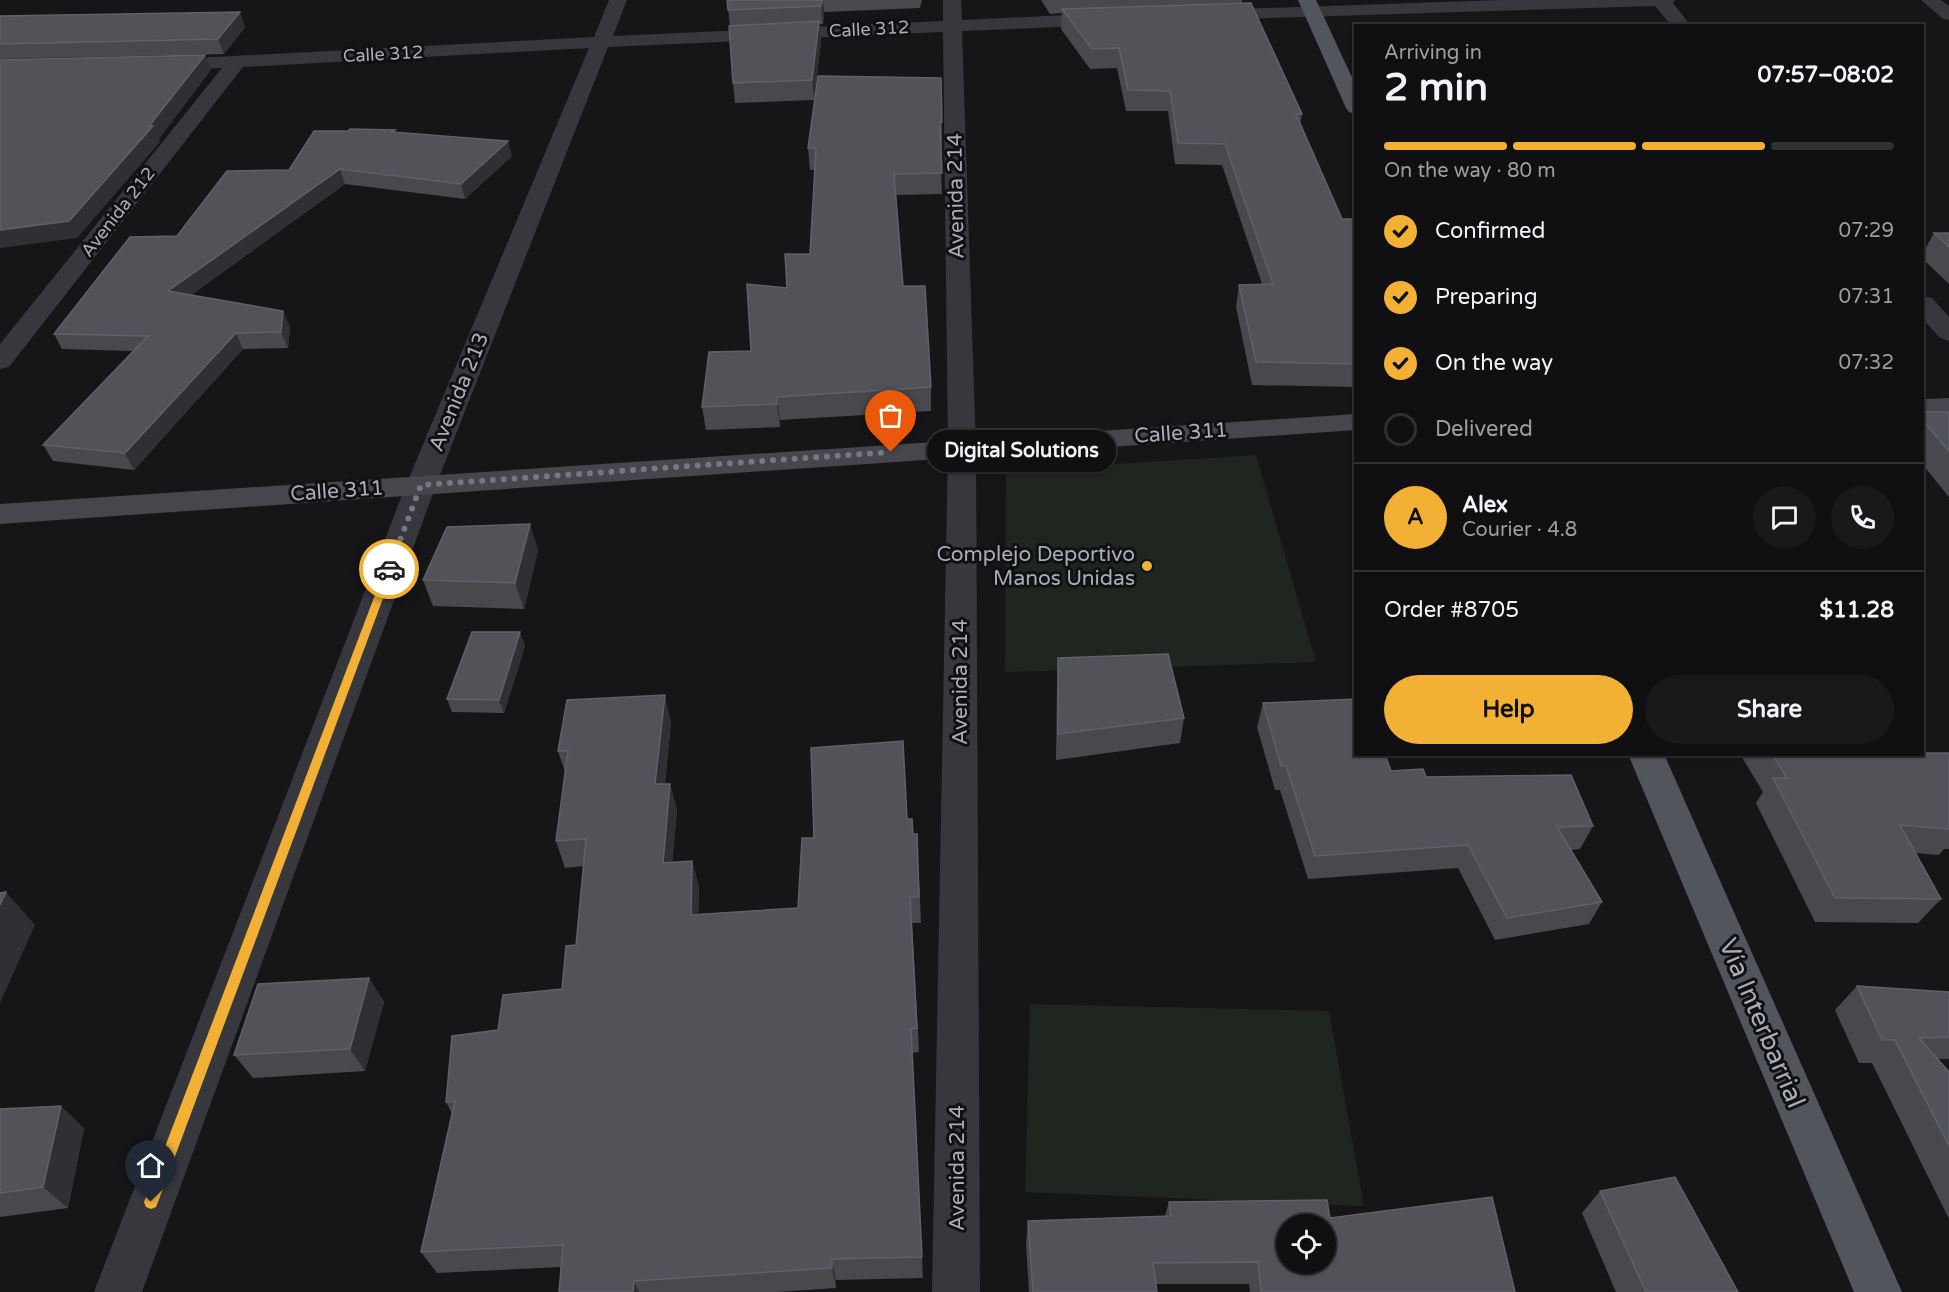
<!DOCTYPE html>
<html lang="en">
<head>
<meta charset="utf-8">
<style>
	body { margin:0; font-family:"Varela Round",sans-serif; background:#19191b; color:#f1f3f6; height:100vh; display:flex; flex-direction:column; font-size:22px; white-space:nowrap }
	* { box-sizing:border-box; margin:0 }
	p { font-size:20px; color:#9c9d9f }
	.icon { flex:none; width:33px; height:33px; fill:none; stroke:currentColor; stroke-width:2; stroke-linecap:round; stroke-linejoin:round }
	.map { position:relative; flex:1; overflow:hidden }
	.drawer { position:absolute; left:1354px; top:24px; width:570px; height:732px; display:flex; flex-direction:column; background:#101012; border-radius:0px; box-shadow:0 2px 4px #0004,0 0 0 2px #303032 }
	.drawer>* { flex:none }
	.tools { position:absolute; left:1276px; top:1214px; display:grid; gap:12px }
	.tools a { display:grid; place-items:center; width:60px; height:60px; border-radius:50%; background:#101012; box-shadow:0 2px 4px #0004,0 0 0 2px #303032; font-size:30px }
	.pin { position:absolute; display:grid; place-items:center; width:51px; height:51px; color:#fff; margin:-62px -26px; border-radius:50% 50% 50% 0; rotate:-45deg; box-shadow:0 0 6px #0007 }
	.pin .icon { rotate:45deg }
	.courier { position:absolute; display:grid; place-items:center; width:60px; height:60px; margin:-30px; border:4px solid #f2b134; border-radius:50%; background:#fff; color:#222; box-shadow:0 2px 8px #0007 }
	.bubble { position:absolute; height:42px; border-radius:21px; background:#101012; box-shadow:0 2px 4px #0004,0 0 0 2px #303032; font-size:20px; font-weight:700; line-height:42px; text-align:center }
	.overview em { font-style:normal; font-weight:700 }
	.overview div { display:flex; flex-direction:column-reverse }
	.overview { display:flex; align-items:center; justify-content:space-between; height:102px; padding:0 30px }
	h1 { font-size:39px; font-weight:700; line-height:45px }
	.bar { display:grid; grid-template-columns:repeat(4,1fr); gap:9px 6px; align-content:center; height:72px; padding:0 30px }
	.bar i { height:8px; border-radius:4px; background:#303032 }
	.bar .current { background:#f2b134 }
	.bar p { grid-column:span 4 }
	.line { display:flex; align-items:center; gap:15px; padding:0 30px; border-top:2px solid #303032 }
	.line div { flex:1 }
	.round { display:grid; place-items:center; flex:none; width:63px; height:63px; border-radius:32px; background:#19191b }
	ol { padding:0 30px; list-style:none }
	li { display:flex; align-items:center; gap:18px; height:66px }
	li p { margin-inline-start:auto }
	li .icon { padding:6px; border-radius:50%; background:#f2b134; color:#111; stroke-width:4 }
	li:last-child { color:#9c9d9f }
	li i { width:33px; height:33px; border:3px solid #303032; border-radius:50% }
	.cta { display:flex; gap:12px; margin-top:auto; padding:12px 30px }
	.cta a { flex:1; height:69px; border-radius:36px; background:#f2b134; color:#111; font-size:24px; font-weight:700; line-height:69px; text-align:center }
	.cta a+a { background:#19191b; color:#f1f3f6 }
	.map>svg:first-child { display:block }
</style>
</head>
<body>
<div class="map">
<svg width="1949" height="1292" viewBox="0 0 1949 1292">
	<rect width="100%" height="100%" fill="#161618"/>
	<g fill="#1e261f">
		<polygon points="1256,455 1316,662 1005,672 1006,471"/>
		<polygon points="1030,1004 1329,1011 1364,1206 1025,1192"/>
	</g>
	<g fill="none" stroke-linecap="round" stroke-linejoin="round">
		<g fill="#37383d" fill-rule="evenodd">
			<polygon points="609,0 627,0 613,36 943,21 943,0 961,0 962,20 1107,13 1113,15 1116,19 1113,23 1107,25 962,31 976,448 980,1292 932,1292 948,448 943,32 608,47 436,485 142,1292 94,1292 406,485 589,48 243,67 9,367 0,369 0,344 222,68 164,70 157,68 154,64 157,60 594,37"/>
			<polygon points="1501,0 1675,0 1673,3 1691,26 1672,26 1655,6 1210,20 1204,19 1201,15 1204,11 1210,10"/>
			<polygon points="1921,0 1941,0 1949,6 1949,20 1943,19"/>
			<polygon points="1923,296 1932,298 1949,317 1949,341 1940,338 1923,319"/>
		</g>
		<g fill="#45474d" fill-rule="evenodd">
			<polygon points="1949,398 1949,414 1923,415 1923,399"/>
			<polygon points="1356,414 1356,430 0,524 0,504"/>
		</g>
		<g fill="#53555c" fill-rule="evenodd">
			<polygon points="1298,0 1316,0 1356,86 1356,114 1349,112 1346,108"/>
			<polygon points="1628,754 1664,754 1902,1292 1854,1292"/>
		</g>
	</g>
	<g fill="#47494d">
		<polygon points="727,0 922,0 920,8 824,12 823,24 820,24 821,40 814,100 735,103 733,83 730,26"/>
		<polygon points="1041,0 1242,0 1242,3 1302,114 1300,124 1342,219 1356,228 1356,387 1252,385 1236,307 1239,285 1262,284 1222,165 1175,164 1168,111 1126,111 1117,68 1090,69 1061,29 1062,13 1050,14"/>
		<polygon points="0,16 245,27 224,54 0,59"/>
		<polygon points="941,78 942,142 940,143 942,194 896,195 903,286 931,387 931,411 780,420 780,427 706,430 702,407 751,351 787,288 810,254 815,170 810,170 808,148"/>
		<polygon points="396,132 512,156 465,199 345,184 191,295 290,327 288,348 243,349 134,470 53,461 43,445 133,351 62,349 54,334 177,236 289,170"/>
		<polygon points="1934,233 1949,233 1949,284 1923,259 1923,253"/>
		<polygon points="1923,412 1949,412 1949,497 1923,465"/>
		<polygon points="538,550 524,609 433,606 423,580"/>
		<polygon points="520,632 525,646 504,713 452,712 447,699"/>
		<polygon points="1058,658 1184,718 1180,743 1056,760 1057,684"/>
		<polygon points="1263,703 1391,771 1426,777 1593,826 1580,849 1571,850 1602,902 1589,924 1495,940 1458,868 1308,879 1280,790 1275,790 1257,727"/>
		<polygon points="671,722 665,784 670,784 677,810 672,862 692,861 699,887 698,914 798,908 814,838 907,819 913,834 917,834 921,923 912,923 919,1052 912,1053 923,1278 836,1280 836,1288 777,1292 559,1292 561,1267 437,1273 421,1252 452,1113 446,1102 498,1030 562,989 576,945 584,866 565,868 556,841 565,772 558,751"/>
		<polygon points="1949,753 1949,849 1944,849 1939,855 1915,853 1941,899 1918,923 1815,922 1756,803 1763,792 1740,754 1923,754"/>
		<polygon points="369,978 384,1002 365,1071 253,1078 234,1055"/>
		<polygon points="1857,986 1949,992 1949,1059 1938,1059 1949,1072 1949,1219 1872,1063 1859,1063 1835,1010"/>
		<polygon points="0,1109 84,1128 68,1208 0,1217"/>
		<polygon points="1600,1191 1738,1292 1616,1292 1582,1213"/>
		<polygon points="1169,1202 1330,1218 1515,1292 1250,1292 1249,1284 1156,1284 1157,1292 1029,1292 1026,1244 1028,1221 1165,1216"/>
	</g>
	<g fill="#2f3033">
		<polygon points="822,0 823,0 824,12 823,24 821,6"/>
		<polygon points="240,12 245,27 224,54 218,39"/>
		<polygon points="819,21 821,40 814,100 812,80"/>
		<polygon points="205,55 211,70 159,139 160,142 77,238 0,248 0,230"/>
		<polygon points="508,141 512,156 465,199 461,184"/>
		<polygon points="340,169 345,184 175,307 168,291"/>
		<polygon points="283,311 290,327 288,348 281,332"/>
		<polygon points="236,333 243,349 134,470 125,453"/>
		<polygon points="777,397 780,420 780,427 777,404"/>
		<polygon points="530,524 538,550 524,609 515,583"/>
		<polygon points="520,632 525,646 504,713 499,700"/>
		<polygon points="665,695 671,722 662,811 655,784"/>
		<polygon points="670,784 677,810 670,889 663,863"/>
		<polygon points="692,861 699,887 698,940 691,915"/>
		<polygon points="6,892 35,925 0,1003 0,905"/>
		<polygon points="369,978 384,1002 365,1071 350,1049"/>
		<polygon points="61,1106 84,1128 68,1208 43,1187"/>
		<polygon points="832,1259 836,1280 836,1288 832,1268"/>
		<polygon points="634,1281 639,1292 633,1292"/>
	</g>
	<g fill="#525359" stroke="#5f6168" stroke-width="1.5" fill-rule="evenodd">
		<polygon points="727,0 822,0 821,6 728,10"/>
		<polygon points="1251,3 1302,114 1296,114 1342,219 1352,219 1356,228 1356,364 1256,362 1239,285 1273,284 1225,144 1178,143 1170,91 1128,90 1119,48 1092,49 1062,9"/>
		<polygon points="240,12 218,39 0,44 0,16"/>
		<polygon points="819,21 812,80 733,83 729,26"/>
		<polygon points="205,55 149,126 153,126 69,221 0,230 0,60"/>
		<polygon points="818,76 941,78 942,122 940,122 942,173 894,174 903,286 925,286 931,387 777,397 777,404 702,407 709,352 751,351 747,284 787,288 785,254 810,254 816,148 808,148"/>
		<polygon points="350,129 395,130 392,132 508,141 461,184 340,169 168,291 283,311 281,332 236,333 125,453 43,445 148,336 54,334 130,237 177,236 227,171 289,170 314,131 348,131"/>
		<polygon points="1934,233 1949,233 1949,247"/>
		<polygon points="1923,412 1949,412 1949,451 1923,421"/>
		<polygon points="530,524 515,583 423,580 447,527"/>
		<polygon points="472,632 520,632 499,700 447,699"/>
		<polygon points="1168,654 1184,718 1058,734 1058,658"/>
		<polygon points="665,695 655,784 670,784 663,863 692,861 691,915 798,908 802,838 814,838 811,748 903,741 907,819 912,819 913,834 917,834 919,897 910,897 917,1028 911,1029 922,1257 832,1259 832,1268 634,1281 633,1292 559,1292 563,1245 421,1252 455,1101 446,1102 452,1036 498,1030 503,995 562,989 566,946 576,945 586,839 556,841 568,751 558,751 567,700"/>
		<polygon points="1356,699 1356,754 1385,754 1391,771 1423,769 1426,777 1571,775 1593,826 1557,827 1602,902 1507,918 1468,845 1315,856 1286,766 1281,766 1263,703"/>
		<polygon points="1923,753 1949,753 1949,829 1900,825 1941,899 1835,898 1773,778 1787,778 1772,754 1923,754"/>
		<polygon points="6,892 0,905 0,893"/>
		<polygon points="369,978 350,1049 234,1055 258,984"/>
		<polygon points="1857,986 1949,992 1949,1037 1919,1038 1949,1072 1949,1146 1895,1040 1882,1040"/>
		<polygon points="61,1106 43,1187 0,1193 0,1109"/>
		<polygon points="1675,1177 1738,1292 1646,1292 1600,1191"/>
		<path d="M 1492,1197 L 1515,1292 L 1261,1292 L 1258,1262 L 1153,1263 L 1157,1292 L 1033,1292 L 1028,1221 L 1171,1216 L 1169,1202 L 1327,1200 L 1330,1218 ZM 1287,1224 L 1326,1224 L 1326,1263 L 1287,1263 Z"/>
	</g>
	<polygon fill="#f2b134" points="386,566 394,569 158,1202 156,1207 151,1209 146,1207 144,1202"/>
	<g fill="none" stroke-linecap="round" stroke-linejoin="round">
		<polyline stroke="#757880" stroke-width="6" stroke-dasharray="0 10.8" points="389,569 421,485 891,452"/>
	</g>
	<circle fill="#f2b134" stroke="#111113" stroke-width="2" cx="1147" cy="566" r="6"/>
	<g text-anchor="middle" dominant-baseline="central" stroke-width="6" stroke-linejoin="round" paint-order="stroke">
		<g font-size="18" fill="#a8adb8" stroke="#111113">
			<text transform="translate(869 29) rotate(-3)">Calle 312</text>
			<text transform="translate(383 54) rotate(-3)">Calle 312</text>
			<text transform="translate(118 212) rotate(-52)">Avenida 212</text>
		</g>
		<g font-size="21" fill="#a8adb8" stroke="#111113">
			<text transform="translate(956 196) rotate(-91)">Avenida 214</text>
			<text transform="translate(459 392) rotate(-68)">Avenida 213</text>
			<text transform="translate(1181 433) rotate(-4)">Calle 311</text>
			<text transform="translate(337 491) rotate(-4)">Calle 311</text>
			<text transform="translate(960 682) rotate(-90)">Avenida 214</text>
			<text transform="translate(957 1168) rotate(-90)">Avenida 214</text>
		</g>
		<g font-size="21" fill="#a8adb8" stroke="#111113" text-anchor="end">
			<text x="1135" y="554">Complejo Deportivo<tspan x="1135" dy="24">Manos Unidas</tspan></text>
		</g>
		<g font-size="26" fill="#a8adb8" stroke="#111113">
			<text transform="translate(1762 1023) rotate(67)">Vía Interbarrial</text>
		</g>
	</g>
</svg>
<div class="tools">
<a><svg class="icon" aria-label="locate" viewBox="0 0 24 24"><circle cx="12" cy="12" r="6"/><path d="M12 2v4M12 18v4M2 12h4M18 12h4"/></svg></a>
</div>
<div class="pin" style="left:891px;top:452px;background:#ea580c"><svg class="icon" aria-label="bag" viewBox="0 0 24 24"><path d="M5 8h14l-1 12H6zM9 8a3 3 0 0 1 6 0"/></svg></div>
<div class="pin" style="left:151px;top:1202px;background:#1f2937"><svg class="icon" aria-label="home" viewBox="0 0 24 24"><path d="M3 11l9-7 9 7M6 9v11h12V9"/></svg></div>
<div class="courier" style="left:389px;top:569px"><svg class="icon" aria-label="car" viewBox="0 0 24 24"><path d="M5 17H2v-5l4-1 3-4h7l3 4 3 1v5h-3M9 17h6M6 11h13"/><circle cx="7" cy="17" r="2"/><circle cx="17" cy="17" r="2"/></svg></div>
<div class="bubble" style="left:927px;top:430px;width:189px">Digital Solutions</div>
<section class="drawer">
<div class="overview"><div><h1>2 min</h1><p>Arriving in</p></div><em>07:57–08:02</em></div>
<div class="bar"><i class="current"></i><i class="current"></i><i class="current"></i><i></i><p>On the way · 80 m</p></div>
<ol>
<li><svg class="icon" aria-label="check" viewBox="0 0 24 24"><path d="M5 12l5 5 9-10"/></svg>Confirmed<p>07:29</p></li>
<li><svg class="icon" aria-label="check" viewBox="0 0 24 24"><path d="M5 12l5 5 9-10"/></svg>Preparing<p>07:31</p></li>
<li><svg class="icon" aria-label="check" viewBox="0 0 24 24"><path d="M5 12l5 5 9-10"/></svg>On the way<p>07:32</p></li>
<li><i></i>Delivered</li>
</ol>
<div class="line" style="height:108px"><b class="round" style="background:#f2b134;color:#111">A</b><div><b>Alex</b><p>Courier · 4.8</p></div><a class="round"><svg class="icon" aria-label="chat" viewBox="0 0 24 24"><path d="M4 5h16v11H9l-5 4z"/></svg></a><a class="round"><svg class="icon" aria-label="phone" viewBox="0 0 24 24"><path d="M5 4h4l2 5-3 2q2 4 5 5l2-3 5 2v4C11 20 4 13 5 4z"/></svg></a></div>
<div class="line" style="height:78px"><div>Order #8705</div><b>$11.28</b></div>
<div class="cta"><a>Help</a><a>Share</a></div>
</section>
</div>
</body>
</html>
